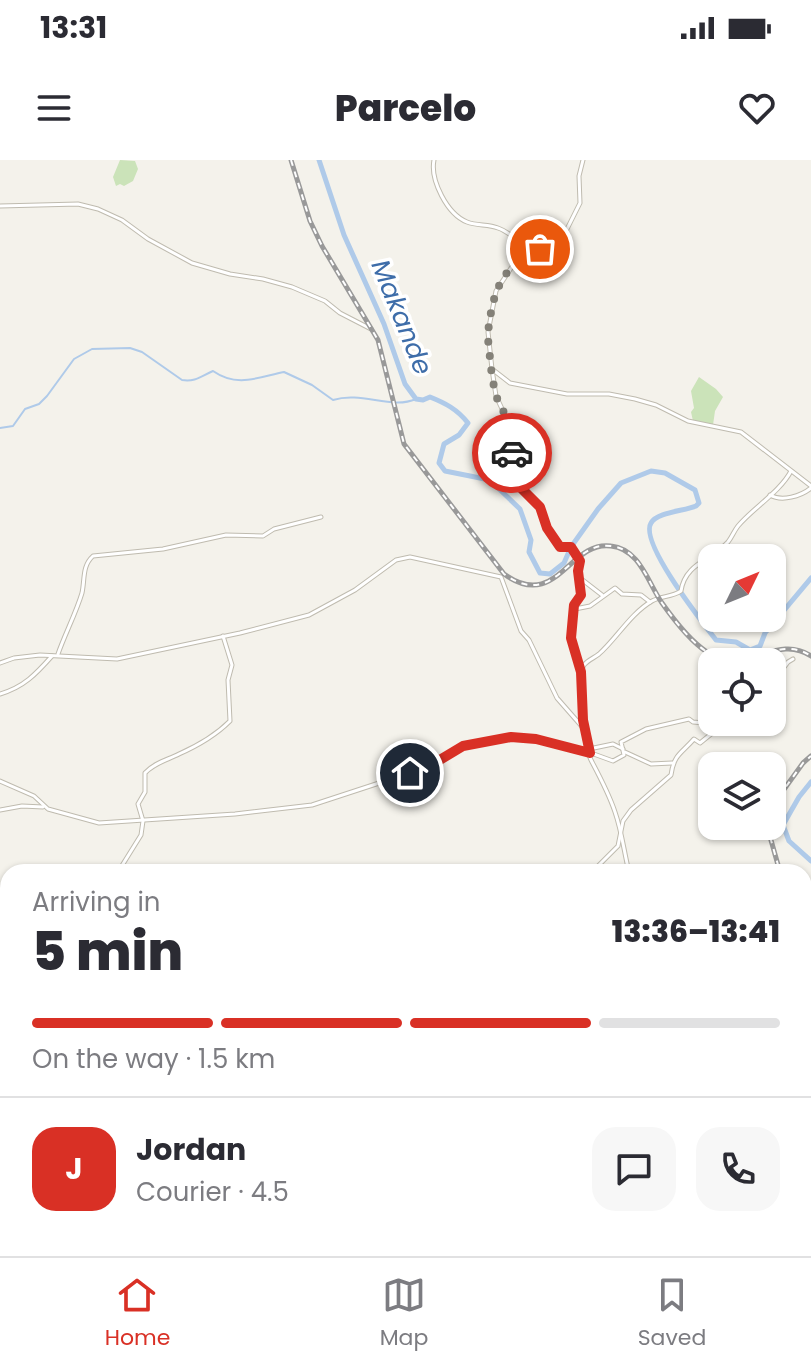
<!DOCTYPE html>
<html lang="en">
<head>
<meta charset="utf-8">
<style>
	body { margin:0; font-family:Poppins,sans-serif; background:#f7f7f7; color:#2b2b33; height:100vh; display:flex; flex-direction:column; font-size:30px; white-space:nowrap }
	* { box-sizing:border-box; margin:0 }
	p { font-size:26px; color:#7c7c81 }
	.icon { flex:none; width:44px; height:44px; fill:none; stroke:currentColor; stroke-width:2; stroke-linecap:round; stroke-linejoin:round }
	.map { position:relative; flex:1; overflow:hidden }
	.details { position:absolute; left:0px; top:704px; width:812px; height:392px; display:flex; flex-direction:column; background:#fff; border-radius:24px 24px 0 0; box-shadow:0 2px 6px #0004 }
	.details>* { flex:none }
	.needle { width:52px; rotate:47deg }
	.fabs { position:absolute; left:698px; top:384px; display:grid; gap:16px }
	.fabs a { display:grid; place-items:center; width:88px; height:88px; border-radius:16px; background:#fff; box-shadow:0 2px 6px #0004; font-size:40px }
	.pin { position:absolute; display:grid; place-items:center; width:68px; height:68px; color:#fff; margin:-34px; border:4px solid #fff; border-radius:50%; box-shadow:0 2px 8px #0007 }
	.courier { position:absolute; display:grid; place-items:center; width:80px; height:80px; margin:-40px; border:6px solid #d93025; border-radius:50%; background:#fff; color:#222; box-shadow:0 2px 10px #0007 }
	.head em { font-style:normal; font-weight:800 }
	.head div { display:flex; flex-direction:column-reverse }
	.head { display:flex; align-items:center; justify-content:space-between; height:136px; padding:0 32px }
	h1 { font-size:52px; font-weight:800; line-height:60px }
	.bar { display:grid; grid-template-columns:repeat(4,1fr); gap:12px 8px; align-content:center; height:96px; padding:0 32px }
	.bar i { height:10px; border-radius:6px; background:#e1e1e2 }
	.bar .current { background:#d93025 }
	.bar p { grid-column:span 4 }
	.line { display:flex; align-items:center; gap:20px; padding:0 32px; border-top:2px solid #e1e1e2 }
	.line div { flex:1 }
	.round { display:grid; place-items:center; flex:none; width:84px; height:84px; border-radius:24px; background:#f7f7f7 }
	.status { display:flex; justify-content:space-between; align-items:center; height:56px; padding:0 40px; background:#fff; direction:ltr }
	.status svg { height:22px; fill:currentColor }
	header { display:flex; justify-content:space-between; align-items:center; height:104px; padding:0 32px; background:#fff; font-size:36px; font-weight:800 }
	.dock { display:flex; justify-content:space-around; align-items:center; height:112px; border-top:2px solid #e1e1e2; background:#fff; font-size:22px; color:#7c7c81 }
	.dock a { display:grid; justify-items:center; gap:4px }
	.dock .current { color:#d93025 }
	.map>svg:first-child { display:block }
</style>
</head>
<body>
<div class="status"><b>13:31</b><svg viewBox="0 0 49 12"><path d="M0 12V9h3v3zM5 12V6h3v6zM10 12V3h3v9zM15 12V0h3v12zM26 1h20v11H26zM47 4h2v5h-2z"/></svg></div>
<header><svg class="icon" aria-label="menu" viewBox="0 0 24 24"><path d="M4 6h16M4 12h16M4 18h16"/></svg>Parcelo<svg class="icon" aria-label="heart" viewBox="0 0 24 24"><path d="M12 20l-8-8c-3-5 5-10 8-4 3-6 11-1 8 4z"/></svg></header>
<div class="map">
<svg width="811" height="1096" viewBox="0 0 811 1096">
	<rect width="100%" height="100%" fill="#f4f2eb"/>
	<g fill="#cbe3b9">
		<polygon points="120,0 135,1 138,9 133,21 124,26 120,24 116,26 113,17"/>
		<polygon points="699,217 716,229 723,237 715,251 713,265 693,261 691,252 694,248 691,231"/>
	</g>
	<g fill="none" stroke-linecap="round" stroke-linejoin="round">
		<g stroke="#afcae9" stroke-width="2">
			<path d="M 0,268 L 13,266 L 25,249 L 39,244 L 47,236 L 74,199 L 92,189 L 130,188 L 142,192 L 182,220 C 196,222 201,216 213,211 C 237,228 259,217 284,212 L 312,225 L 333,240 C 362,231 391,250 416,239"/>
			<polyline points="568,1096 580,1096"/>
			<path d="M 587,1096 C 605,1090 619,1092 638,1096"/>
			<polyline points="736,1096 739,1088"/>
		</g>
		<g stroke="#afcae9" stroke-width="5">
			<path d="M 319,0 L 344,75 L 384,164 L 405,224 L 416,239 L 423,240 L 430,237 C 445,243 457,249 468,263 L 459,275 L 444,284 L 439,303 L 445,311 L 485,319 L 495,325 L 520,349 L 531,380 L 529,392 L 540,413 L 550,414 L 564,403 L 571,387 L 598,349 L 621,323 L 651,311 L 665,313 L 695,330 L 699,343 L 696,346 C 685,351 657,352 651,363 C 639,382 703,463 716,480 L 736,482 L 750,490 L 760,486 L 765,473 L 811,418"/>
			<polyline points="811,622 799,637 783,665 789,681 811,701"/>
		</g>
		<g stroke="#bfbbaf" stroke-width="5">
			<g id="minor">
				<path d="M 434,0 C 430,20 447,54 467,62 C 477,66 488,64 498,68 C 512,73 521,85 535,90"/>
				<polyline points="583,0 579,16 580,43 565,73 553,82 517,99 496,131 488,172 492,209 510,223 567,234 609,234 635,239 656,245 688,261 741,272 811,326"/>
				<polyline points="0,46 78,44 98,49 122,60 148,79 192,103 230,114 263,119 292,127 325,141 340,153 371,169"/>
				<path d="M 492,209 L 496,236 L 511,268 L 513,312 L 522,329 L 541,349 L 547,368 L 560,387 L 571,387 L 580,401 L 578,411 L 581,435 C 566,456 570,489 581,512"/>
				<path d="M 770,335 C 782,342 801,336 811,328"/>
				<polyline points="580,418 602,435"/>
				<polyline points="575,449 590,446 615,428 622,434 641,435 650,442"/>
				<path d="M 58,494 C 65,474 76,453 82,433 C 85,419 82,406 93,396 L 163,389 L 226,375 L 263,376 L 274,369 L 321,357"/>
				<polyline points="0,503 14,498 40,495 117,499 240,473 309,455 355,430 396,400 410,397 501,417 521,471 529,480 557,538 585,570"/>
				<polyline points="772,523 788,502 793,499"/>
				<path d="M 0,534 C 24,527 36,514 52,496"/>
				<polyline points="589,589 613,584 623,589"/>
				<polyline points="625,592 651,604 672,603"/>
				<polyline points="0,621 34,636 48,649 99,663 235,654 312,645 428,607 463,586 511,577 523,577 580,589 613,601 624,595 621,582 646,569 689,559 693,562 704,563 714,570"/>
				<polyline points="0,650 22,646 43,647"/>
				<path d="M 118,712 L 141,675 L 143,661 L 138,644 L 145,632 L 145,613 C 154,603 167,600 179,594 C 197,586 216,575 230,561 L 228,520 L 232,505 L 223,476"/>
				<path d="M 592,712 L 618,686 L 623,661 L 631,650 L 671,615 C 674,594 681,594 694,579 L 700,583 L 726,562"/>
				<path d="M 629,712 C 624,692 622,672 615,652 C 609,634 601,619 592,602 C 584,588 575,519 584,505 C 588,500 594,498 599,494 C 617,478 630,454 652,441 C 661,436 672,437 681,431 C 685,403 712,400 728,382 C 732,377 734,371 738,366 C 753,348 780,332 791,311"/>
				<polyline points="0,741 8,738"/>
				<polyline points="804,865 811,862"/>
				<polyline points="804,912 811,916"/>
				<polyline points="0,918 8,921"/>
				<polyline points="0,968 8,970"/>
				<polyline points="0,1028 8,1029"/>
				<polyline points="0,1070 8,1070"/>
				<polyline points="37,1088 40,1096"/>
				<polyline points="240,1088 246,1096"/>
				<polyline points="264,1088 265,1096"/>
				<polyline points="317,1088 320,1096"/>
				<polyline points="495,1088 496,1096"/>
				<polyline points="750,1088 759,1096"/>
				<polyline points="50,1096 59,1093 70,1096"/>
				<polyline points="90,1096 94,1088"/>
				<polyline points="226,1096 232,1088"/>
				<polyline points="251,1096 264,1092"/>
				<polyline points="287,1096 296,1088"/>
				<polyline points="348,1096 354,1088"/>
				<polyline points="570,1096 573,1088"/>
			</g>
		</g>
		<use href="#minor" stroke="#fff" stroke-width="3"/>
		<g stroke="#999" stroke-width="5">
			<g id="rail">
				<path d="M 291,0 L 310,61 L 322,86 L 378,180 L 404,284 L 504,414 C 557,452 569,380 611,386 C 640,389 648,423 662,443 C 674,460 690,481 707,492 C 745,519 775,472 811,496"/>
				<polyline points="772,646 803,603 811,596"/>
				<polyline points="767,666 780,712"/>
				<polyline points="804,871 811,889"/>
			</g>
		</g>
		<use href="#rail" stroke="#fff" stroke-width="2" stroke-dasharray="6" stroke-linecap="butt"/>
	</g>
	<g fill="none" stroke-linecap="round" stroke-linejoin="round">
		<polyline stroke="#848178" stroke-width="8" stroke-dasharray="0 14.4" points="512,293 510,265 496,236 492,217 488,179 489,161 496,131 512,104 526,94 540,89"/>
		<polyline stroke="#d93025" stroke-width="10" points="410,613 428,607 463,586 511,577 536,579 590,593 583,560 581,512 571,478 574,445 581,435 578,411 580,401 571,387 560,387 547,368 540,347 522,329 514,316 511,307 512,293"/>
	</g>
	<g text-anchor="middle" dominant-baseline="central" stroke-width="7" stroke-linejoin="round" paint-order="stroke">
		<g font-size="26" font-style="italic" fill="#3e6da9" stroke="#fff">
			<text transform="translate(402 157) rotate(68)">Makande</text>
		</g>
	</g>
</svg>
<div class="fabs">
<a><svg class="needle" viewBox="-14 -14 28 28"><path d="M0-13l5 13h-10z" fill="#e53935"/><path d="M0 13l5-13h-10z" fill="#7c7c81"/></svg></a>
<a><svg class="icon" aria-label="locate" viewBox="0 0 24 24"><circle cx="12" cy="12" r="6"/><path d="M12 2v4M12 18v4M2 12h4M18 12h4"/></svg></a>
<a><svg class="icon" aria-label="layers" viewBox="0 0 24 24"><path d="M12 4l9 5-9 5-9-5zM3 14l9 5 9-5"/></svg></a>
</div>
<div class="pin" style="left:540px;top:89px;background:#ea580c"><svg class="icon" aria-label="bag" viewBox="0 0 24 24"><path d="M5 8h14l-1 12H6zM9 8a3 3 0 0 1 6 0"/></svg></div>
<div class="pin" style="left:410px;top:613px;background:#1f2937"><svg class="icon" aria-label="home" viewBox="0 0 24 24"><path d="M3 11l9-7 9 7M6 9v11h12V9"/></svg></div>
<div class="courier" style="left:512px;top:293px"><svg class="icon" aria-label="car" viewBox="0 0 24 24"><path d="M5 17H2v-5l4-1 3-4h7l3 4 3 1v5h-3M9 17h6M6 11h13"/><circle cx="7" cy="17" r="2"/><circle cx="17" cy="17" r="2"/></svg></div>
<section class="details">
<div class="head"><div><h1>5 min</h1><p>Arriving in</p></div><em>13:36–13:41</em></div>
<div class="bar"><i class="current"></i><i class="current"></i><i class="current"></i><i></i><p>On the way · 1.5 km</p></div>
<div class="line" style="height:144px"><b class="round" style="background:#d93025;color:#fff">J</b><div><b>Jordan</b><p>Courier · 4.5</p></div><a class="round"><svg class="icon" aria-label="chat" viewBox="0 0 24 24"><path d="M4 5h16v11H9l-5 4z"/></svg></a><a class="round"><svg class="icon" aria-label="phone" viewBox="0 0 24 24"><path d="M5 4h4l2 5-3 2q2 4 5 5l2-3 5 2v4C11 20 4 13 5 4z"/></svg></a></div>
</section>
</div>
<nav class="dock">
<a class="current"><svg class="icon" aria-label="home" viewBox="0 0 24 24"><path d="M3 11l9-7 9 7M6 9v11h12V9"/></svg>Home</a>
<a><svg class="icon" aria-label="map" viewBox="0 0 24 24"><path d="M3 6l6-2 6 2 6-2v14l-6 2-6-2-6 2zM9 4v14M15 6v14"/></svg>Map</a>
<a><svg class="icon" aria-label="saved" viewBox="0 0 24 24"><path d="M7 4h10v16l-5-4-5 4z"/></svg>Saved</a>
</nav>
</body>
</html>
